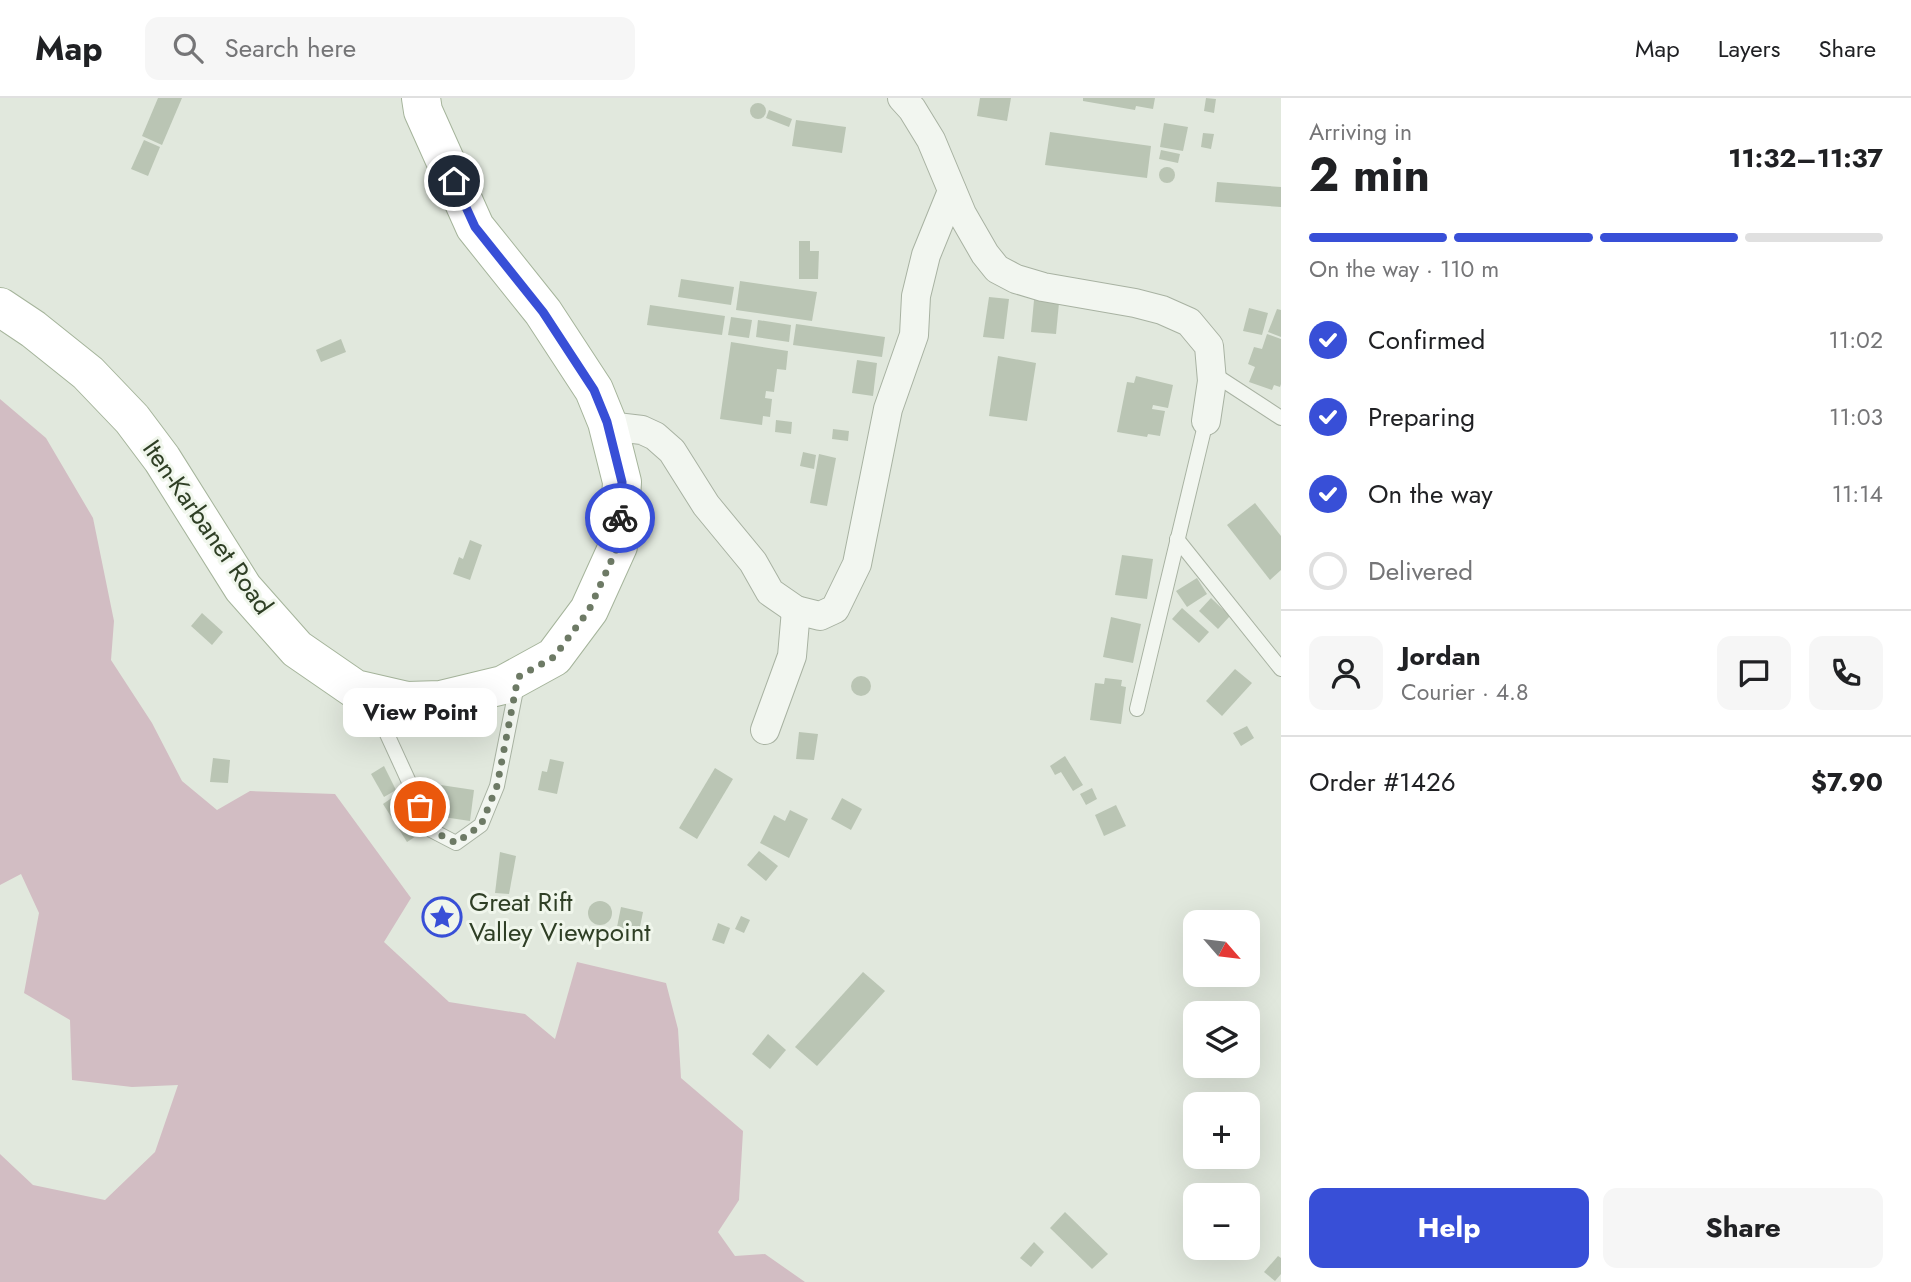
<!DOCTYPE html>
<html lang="en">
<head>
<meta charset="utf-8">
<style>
	body { margin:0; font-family:Jost,sans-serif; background:#f6f6f6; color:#202124; height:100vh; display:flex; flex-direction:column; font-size:26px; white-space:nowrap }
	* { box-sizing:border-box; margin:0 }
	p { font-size:23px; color:#757577 }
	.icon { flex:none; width:38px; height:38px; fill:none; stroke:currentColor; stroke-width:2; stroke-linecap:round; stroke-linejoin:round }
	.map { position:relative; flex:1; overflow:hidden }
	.panel { display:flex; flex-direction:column; background:#fff; width:630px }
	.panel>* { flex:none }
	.needle { width:46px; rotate:118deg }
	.controls { position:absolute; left:1183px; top:812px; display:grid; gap:14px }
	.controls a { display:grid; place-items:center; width:77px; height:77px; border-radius:14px; background:#fff; box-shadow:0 7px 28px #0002; font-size:35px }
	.pin { position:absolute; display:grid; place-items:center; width:60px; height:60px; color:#fff; margin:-30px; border:4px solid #fff; border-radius:50%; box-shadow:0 2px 7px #0007 }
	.courier { position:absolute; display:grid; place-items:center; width:70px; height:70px; margin:-35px; border:5px solid #384fd7; border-radius:50%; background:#fff; color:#222; box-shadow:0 2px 9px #0007 }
	.bubble { position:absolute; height:49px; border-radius:14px; background:#fff; box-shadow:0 7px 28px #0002; font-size:23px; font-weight:700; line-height:49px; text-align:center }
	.summary em { font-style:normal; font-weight:700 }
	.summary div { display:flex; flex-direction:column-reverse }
	.summary { display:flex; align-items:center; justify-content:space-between; height:119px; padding:0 28px }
	h1 { font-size:46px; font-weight:700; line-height:52px }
	.bar { display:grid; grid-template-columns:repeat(4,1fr); gap:10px 7px; align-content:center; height:84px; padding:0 28px }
	.bar i { height:9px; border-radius:5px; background:#e0e0e0 }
	.bar .active { background:#384fd7 }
	.bar p { grid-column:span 4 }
	.line { display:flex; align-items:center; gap:18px; padding:0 28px; border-top:2px solid #e0e0e0 }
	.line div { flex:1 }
	.round { display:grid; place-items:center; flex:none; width:74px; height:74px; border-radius:14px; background:#f6f6f6 }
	ol { padding:0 28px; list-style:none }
	li { display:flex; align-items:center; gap:21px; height:77px }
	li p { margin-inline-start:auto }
	li .icon { padding:7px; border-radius:50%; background:#384fd7; color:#fff; stroke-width:4 }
	li:last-child { color:#757577 }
	li i { width:38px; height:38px; border:4px solid #e0e0e0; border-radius:50% }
	.button { display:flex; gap:14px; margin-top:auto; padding:14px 28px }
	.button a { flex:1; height:80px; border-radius:14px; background:#384fd7; color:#fff; font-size:28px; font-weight:700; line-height:80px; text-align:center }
	.button a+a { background:#f6f6f6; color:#202124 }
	header { display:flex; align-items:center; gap:42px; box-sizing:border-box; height:98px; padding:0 35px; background:#fff; border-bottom:2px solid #e0e0e0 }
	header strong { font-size:33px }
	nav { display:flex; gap:38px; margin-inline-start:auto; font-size:24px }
	.search { width:490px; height:63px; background:#f6f6f6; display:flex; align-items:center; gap:18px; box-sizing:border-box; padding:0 24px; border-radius:14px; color:#757577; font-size:26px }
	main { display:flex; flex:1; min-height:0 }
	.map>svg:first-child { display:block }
</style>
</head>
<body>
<header>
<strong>Map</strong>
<div class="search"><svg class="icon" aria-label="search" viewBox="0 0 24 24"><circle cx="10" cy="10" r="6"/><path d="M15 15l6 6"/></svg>Search here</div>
<nav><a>Map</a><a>Layers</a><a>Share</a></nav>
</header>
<main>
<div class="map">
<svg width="1281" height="1184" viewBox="0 0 1281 1184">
	<rect width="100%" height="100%" fill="#e1e8dd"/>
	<polygon fill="#d2bdc3" points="0,301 46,340 93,420 114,523 111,562 152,625 182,683 217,712 250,693 335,696 411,800 384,844 449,904 525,916 555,941 577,864 666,885 678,931 681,980 743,1033 739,1102 718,1134 735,1158 765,1156 805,1184 0,1184 0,1056 33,1087 105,1102 155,1054 178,987 132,989 72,982 70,922 24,895 39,815 21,776 0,787"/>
	<g fill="#bac5b4">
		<polygon points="158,0 182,0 162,47 142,38"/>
		<polygon points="980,0 1011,0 1007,23 977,18"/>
		<polygon points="1083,0 1155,0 1153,11 1136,8 1135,12 1083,3"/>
		<polygon points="1206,0 1216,1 1214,15 1204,13"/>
		<circle cx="758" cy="13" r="8"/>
		<polygon points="769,12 792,21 789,29 766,20"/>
		<polygon points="796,22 846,29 842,55 792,48"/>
		<polygon points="1164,25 1188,29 1183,53 1160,49"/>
		<polygon points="1050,34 1151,48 1147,80 1045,67"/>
		<polygon points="1203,35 1214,36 1211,51 1201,49"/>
		<polygon points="144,42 160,49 148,78 131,71"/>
		<polygon points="1161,52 1180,56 1178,65 1159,61"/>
		<circle cx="1167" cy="77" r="8"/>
		<polygon points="1217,84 1281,89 1281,109 1215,104"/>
		<polygon points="799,143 810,143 810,153 819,153 818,181 799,181"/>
		<polygon points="681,181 734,189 731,207 678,199"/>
		<polygon points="740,183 817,194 812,223 736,212"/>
		<polygon points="989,199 1009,201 1004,241 983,239"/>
		<polygon points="1034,202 1059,205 1056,236 1031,234"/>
		<polygon points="650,207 725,218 722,237 647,227"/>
		<polygon points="1249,210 1268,215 1262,237 1243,233"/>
		<polygon points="1277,211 1281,212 1281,239 1268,234"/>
		<polygon points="731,219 752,222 749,240 728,237"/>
		<polygon points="758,222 791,227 789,244 756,239"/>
		<polygon points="796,226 885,239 882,259 793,247"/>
		<polygon points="1267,236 1281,241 1281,286 1280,289 1274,287 1272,292 1249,284 1255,269 1248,266 1254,249 1262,251"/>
		<polygon points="341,241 346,254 321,264 316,252"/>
		<polygon points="731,244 788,253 786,272 777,271 774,294 766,293 765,300 772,301 770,319 763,318 762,327 720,321"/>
		<polygon points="998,258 1036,265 1027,323 989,318"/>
		<polygon points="857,262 877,265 873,298 852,295"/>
		<polygon points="1136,278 1173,287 1168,310 1153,307 1152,311 1165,313 1160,338 1148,336 1147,339 1117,334 1127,284 1134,285"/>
		<polygon points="776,322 792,324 791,336 775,334"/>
		<polygon points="833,331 849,333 848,343 832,341"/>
		<polygon points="803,354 816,357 814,371 800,368"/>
		<polygon points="819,356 836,360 827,408 810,405"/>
		<polygon points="1255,405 1281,438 1281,472 1270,482 1227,427"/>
		<polygon points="470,442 482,447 470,482 453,476 459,459 463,461"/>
		<polygon points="1122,457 1153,461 1147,501 1115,497"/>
		<polygon points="1197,480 1207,496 1187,509 1176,493"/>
		<polygon points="1211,500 1230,518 1218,531 1199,513"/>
		<polygon points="1182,510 1209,534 1199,545 1172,521"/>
		<polygon points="202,515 223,534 212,547 191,528"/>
		<polygon points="1111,519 1141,526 1133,565 1103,559"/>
		<polygon points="1235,571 1252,585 1222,618 1206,603"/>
		<circle cx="861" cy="588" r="10"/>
		<polygon points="1105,580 1122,582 1121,588 1126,589 1121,626 1090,622 1095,585 1104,586"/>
		<polygon points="1247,628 1254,640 1241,648 1233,635"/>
		<polygon points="799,634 818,636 814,662 796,661"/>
		<polygon points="1065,658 1083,687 1073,693 1061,674 1055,677 1050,668"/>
		<polygon points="213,660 230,662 228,685 210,684"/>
		<polygon points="550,661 564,664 557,696 538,692 542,673 547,674"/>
		<polygon points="384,668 396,692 384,699 371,676"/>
		<polygon points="715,670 733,681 697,741 679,730"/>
		<polygon points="434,686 474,692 470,723 430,717"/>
		<polygon points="1092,690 1097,701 1086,707 1080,696"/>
		<polygon points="399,695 424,733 407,744 383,706"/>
		<polygon points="842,700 862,711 851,732 831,721"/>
		<polygon points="1116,707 1126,728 1104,738 1095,717"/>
		<polygon points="790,712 808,721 789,760 760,745 774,717 785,723"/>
		<polygon points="759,753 778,768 766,783 747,767"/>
		<polygon points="500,754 516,758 509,796 495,795"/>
		<circle cx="600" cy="815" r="12"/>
		<polygon points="621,809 643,814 638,839 616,834"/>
		<polygon points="741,818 750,822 744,835 735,831"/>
		<polygon points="718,825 730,830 724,846 712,842"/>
		<polygon points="863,874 885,893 817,968 795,949"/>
		<polygon points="768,936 786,952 770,971 752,956"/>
		<polygon points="1065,1114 1108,1156 1092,1171 1050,1130"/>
		<polygon points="1034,1144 1044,1154 1031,1169 1020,1160"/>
		<polygon points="1278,1158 1281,1160 1281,1176 1275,1183 1264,1174"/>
	</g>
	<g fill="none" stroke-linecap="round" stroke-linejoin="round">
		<g stroke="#a8b2a2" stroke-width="16">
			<g id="service">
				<polyline points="1212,275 1281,320"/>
				<polyline points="1177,441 1281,571"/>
				<polyline points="370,599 431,732 456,745 481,727 497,688 517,587"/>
				<polyline points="1137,611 1206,323"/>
			</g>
		</g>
		<g stroke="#a8b2a2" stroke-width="30">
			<g id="minor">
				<polyline points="902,0 912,11 931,42 962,116 985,156 997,171 1016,181 1043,189 1135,205 1162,212 1189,224 1209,248 1212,283 1206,323"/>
				<polyline points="608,328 642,332 655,338 672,353 706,407 753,464 770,494 796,512 820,518 835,511 857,466 888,311 914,237 916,198 926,157 952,93"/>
				<polyline points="765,632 792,558 796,512"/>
			</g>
		</g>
		<g stroke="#a5b49b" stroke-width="40">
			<polyline id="primary" points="0,209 33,231 88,275 132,321 162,361 243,490 297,551 355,591 407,603 441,602 503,587 554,559 589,512 618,448 622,384 607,324 594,292 543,214 475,129 423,13 421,0"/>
		</g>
		<use href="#service" stroke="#f2f6f0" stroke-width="14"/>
		<use href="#minor" stroke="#f2f6f0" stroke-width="28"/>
		<use href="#primary" stroke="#fff" stroke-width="38"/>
	</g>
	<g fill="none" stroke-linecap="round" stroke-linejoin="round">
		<polyline stroke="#6d7a65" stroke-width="7" stroke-dasharray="0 12.6" points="420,709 431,732 456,745 481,727 497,688 518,579 554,559 589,512 618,448 620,420"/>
		<polyline stroke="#384fd7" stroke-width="9" points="454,83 475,129 543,214 594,292 607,324 622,384 620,420"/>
	</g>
	<defs>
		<g id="sight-ring" transform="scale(2.0125)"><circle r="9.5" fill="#f0f6ec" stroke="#384fd7" stroke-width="1.5"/><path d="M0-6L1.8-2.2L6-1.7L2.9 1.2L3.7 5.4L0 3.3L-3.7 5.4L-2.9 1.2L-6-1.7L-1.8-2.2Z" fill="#384fd7"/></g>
	</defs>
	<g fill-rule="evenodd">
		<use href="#sight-ring" x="442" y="819"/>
	</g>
	<g text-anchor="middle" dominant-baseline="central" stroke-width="6" stroke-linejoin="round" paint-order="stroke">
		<g font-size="26" fill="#2f3f25" stroke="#f0f6ec">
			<text transform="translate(208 429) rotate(55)">Iten-Karbanet Road</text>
		</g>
		<g font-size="26" fill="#2f3f25" stroke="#f0f6ec" text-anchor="start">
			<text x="469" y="804">Great Rift<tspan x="469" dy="30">Valley Viewpoint</tspan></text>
		</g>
	</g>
</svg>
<div class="controls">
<a><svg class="needle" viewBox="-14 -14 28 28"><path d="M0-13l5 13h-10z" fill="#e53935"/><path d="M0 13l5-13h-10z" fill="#757577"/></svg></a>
<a><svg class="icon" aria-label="layers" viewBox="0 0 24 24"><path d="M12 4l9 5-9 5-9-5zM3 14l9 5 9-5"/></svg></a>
<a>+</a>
<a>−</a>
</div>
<div class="pin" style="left:420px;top:709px;background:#ea580c"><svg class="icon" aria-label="bag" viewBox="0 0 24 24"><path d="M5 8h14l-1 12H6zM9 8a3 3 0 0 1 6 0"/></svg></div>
<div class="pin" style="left:454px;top:83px;background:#1f2937"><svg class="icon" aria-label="home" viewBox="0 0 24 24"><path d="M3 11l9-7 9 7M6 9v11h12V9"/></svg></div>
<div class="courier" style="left:620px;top:420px"><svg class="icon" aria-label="bike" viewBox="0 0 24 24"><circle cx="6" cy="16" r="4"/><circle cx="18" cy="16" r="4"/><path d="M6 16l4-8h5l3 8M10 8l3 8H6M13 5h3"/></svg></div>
<div class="bubble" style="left:343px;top:590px;width:154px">View Point</div>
</div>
<section class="panel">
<div class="summary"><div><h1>2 min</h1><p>Arriving in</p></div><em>11:32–11:37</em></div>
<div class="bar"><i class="active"></i><i class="active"></i><i class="active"></i><i></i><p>On the way · 110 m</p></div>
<ol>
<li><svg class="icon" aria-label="check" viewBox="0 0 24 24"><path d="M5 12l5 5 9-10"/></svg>Confirmed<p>11:02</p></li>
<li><svg class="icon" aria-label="check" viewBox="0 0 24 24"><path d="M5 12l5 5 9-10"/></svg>Preparing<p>11:03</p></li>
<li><svg class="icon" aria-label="check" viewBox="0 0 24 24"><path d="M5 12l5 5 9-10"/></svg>On the way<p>11:14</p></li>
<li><i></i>Delivered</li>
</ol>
<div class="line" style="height:126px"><a class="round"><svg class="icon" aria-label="person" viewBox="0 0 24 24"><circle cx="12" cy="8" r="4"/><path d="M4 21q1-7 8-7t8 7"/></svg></a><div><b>Jordan</b><p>Courier · 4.8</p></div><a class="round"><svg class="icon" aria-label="chat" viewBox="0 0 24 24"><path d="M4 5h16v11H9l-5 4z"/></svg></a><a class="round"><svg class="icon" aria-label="phone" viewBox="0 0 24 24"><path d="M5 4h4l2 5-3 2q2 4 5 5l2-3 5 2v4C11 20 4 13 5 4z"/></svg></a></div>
<div class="line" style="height:91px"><div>Order #1426</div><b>$7.90</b></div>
<div class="button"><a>Help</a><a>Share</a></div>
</section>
</main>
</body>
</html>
